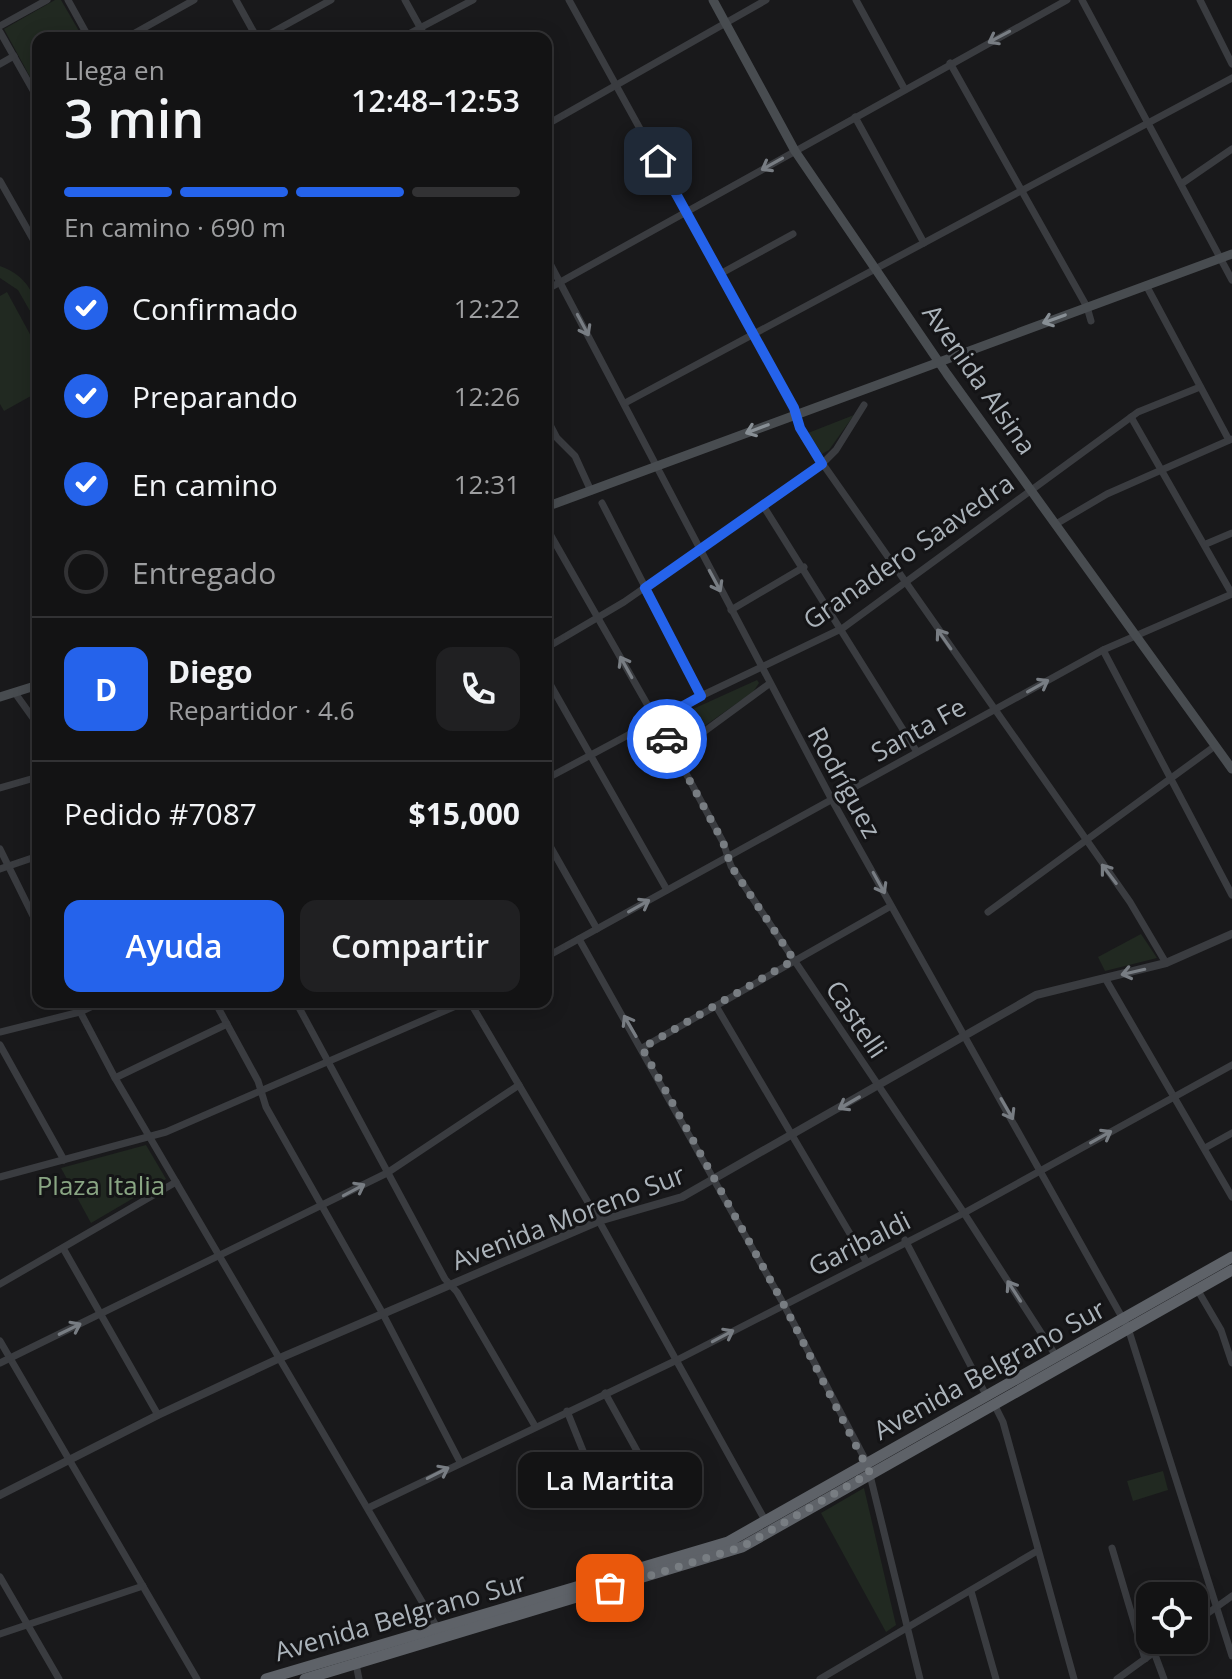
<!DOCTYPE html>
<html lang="es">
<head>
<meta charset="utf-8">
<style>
	body { margin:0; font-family:"Open Sans",sans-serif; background:#202022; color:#f1f3f6; height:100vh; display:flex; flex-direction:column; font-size:30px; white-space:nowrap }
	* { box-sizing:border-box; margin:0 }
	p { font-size:26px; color:#9d9ea0 }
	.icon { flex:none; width:44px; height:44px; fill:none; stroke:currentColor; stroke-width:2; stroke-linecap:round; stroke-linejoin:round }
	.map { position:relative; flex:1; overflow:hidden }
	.drawer { position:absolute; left:32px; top:32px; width:520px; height:976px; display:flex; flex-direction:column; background:#131314; border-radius:16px; box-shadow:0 4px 20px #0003,0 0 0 2px #323234 }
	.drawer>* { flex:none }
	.tools { position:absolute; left:1136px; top:1582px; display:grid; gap:16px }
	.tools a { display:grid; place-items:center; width:72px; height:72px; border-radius:16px; background:#131314; box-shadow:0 4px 20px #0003,0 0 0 2px #323234; font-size:40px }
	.pin { position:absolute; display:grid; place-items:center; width:68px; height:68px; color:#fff; margin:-34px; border-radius:16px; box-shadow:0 4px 12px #0006 }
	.courier { position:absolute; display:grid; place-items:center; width:80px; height:80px; margin:-40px; border:6px solid #2563eb; border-radius:50%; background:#fff; color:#222; box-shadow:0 2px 10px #0007 }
	.bubble { position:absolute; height:56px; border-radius:16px; background:#131314; box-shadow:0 4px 20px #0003,0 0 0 2px #323234; font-size:26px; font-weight:600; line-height:56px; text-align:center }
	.summary em { font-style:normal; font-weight:600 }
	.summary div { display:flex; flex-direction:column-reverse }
	.summary { display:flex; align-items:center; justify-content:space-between; height:136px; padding:0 32px }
	h1 { font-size:52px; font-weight:600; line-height:60px }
	.bar { display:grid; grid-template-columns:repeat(4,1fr); gap:12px 8px; align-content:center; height:96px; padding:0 32px }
	.bar i { height:10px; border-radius:6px; background:#323234 }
	.bar .selected { background:#2563eb }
	.bar p { grid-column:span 4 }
	.line { display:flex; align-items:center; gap:20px; padding:0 32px; border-top:2px solid #323234 }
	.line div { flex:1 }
	.round { display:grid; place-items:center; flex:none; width:84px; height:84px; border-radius:16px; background:#202022 }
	ol { padding:0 32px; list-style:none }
	li { display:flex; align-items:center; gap:24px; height:88px }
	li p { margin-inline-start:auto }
	li .icon { padding:8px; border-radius:50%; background:#2563eb; color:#fff; stroke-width:4 }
	li:last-child { color:#9d9ea0 }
	li i { width:44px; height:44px; border:4px solid #323234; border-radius:50% }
	.primary-button { display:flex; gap:16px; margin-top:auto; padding:16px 32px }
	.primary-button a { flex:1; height:92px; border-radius:16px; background:#2563eb; color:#fff; font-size:32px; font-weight:600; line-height:92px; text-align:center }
	.primary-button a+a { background:#202022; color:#f1f3f6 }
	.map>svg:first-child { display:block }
</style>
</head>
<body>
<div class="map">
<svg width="1232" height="1679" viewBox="0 0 1232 1679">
	<rect width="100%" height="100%" fill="#19191b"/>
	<g fill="#212921">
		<polygon points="55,0 61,0 83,38 38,38 35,86 4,29"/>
		<path d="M 0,266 C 28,276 38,297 38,325 L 18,290 L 0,278 Z"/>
		<polygon points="7,292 38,349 38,392 4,411 0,404 0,296"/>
		<polygon points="854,415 829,450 822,454 808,433"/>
		<polygon points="757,680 759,683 753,692 676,746 662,723"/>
		<polygon points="1141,934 1157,958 1105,971 1098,957"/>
		<polygon points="146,1145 166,1179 91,1223 61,1168"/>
		<polygon points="1163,1471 1168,1490 1133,1501 1127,1481"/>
		<polygon points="864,1488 896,1625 886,1632 821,1513"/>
	</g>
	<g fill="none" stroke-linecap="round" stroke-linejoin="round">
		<g stroke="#3a3c40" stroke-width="7">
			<polyline points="68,0 89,38"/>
			<polyline points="236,0 257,38"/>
			<polyline points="405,0 426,38"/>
			<polyline points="569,0 794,408 804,437 1130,902 1166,963"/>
			<polyline points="856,0 904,88"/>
			<polyline points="1082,0 1232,280"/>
			<polyline points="1200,0 1232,64"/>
			<polyline points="0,26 47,0"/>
			<polyline points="0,32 38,99"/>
			<polyline points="126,38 194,0"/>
			<polyline points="262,38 331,0"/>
			<polyline points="401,38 473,0"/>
			<polyline points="950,63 1087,307 1091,321"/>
			<polyline points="0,64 14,56"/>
			<polyline points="855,117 924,243"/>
			<polyline points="546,125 766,0"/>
			<polyline points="0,181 38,248"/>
			<polyline points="1181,184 1232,149"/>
			<polyline points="546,256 832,800 1128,1328 1232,1656"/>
			<polyline points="720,274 793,234"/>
			<polyline points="1146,285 1229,440"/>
			<polyline points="546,290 1067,0"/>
			<polyline points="625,403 1232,78"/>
			<polyline points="546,417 557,438 575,456 591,491"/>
			<polyline points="1131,417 1232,594"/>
			<polyline points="602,503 701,696"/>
			<polyline points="764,507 917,752"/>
			<polyline points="1056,524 1107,494 1232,439"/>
			<polyline points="546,527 675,753 723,842 731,866 964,1213 1056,1356"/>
			<polyline points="1206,544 1232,533"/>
			<polyline points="731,610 804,567"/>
			<polyline points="546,648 624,602 822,464 836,450 864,405"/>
			<polyline points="1103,650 1232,895"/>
			<polyline points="546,677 667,890"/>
			<polyline points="15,693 38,725"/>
			<polyline points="675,753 769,684"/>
			<polyline points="546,779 701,696 843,628 1138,412 1200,387"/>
			<polyline points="0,788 38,777"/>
			<polyline points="546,839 597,929"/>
			<polyline points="0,849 38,926"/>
			<polyline points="0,869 38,856"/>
			<polyline points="988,912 1215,746"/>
			<polyline points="579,939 783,1303 867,1463 920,1679"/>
			<polyline points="546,957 1103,650 1232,594"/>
			<polyline points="1105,978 1232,1197"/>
			<polyline points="75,1002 115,1078 438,1629"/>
			<polyline points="215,1002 258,1081 266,1107 383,1314 460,1462"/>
			<polyline points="296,1002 445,1279 457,1292 535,1426"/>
			<polyline points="470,1002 599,1221 766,1522"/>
			<polyline points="716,1006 866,1261"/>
			<polyline points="0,1032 80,1012 101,1002"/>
			<polyline points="0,1045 64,1160"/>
			<polyline points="642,1048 891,906"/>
			<polyline points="115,1078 227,1024"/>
			<polyline points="1205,1148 1232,1133"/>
			<polyline points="0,1177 166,1132 465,1002"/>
			<polyline points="905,1240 986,1395"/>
			<polyline points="63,1248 158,1415"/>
			<polyline points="0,1284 176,1182"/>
			<polyline points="1197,1289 1221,1330 1232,1363"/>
			<polyline points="0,1341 197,1679"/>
			<polyline points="0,1363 387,1173 519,1085"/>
			<polyline points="605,1393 642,1460"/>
			<polyline points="994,1404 1003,1422 1074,1679"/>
			<polyline points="567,1411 596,1483"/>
			<polyline points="368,1508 677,1360 964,1213 1232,1065"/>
			<polyline points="1112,1548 1145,1659"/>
			<polyline points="0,1577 59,1679"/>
			<polyline points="971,1591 996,1679"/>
			<polyline points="1194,1623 1232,1596"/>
			<polyline points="0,1634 143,1586"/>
			<polyline points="1154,1652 1164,1679"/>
			<polyline points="356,1664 359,1679"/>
			<polyline points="820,1679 1037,1551"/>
			<polyline points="1117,1679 1171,1640"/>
		</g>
		<polyline stroke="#3a3c40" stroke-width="8" points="0,1495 158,1415 280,1358 599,1221 682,1197 1036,995 1166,963 1232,934"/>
		<g stroke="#484c50" stroke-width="9">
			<polyline points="713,0 795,151 947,374 1232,769"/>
			<polyline points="546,507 1232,254"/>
			<polyline points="0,697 38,685"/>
		</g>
		<g stroke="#5e6268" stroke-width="11">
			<polyline points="266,1679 728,1542 1232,1257"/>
			<polyline points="305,1679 742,1547 1232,1270"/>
		</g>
	</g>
	<defs><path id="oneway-shaft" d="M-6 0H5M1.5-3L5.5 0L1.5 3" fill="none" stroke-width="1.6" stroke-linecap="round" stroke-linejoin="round" transform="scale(2)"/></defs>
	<g stroke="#787d83">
		<use href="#oneway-shaft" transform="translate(999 37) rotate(152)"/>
		<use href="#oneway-shaft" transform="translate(772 164) rotate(151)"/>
		<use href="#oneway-shaft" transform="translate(583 325) rotate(62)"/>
		<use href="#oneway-shaft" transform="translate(715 581) rotate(62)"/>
		<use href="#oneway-shaft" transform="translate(944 639) rotate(-125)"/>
		<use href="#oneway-shaft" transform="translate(626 667) rotate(-119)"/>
		<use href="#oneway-shaft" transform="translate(1038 686) rotate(-29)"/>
		<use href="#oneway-shaft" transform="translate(1109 874) rotate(-127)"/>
		<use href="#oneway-shaft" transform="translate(879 883) rotate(61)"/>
		<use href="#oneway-shaft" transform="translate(639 906) rotate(-29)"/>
		<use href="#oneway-shaft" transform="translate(1133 972) rotate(167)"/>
		<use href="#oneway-shaft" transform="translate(630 1026) rotate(-120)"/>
		<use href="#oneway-shaft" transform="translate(849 1103) rotate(150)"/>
		<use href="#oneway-shaft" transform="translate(1007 1109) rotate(60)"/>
		<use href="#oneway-shaft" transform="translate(1101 1137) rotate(-29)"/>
		<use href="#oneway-shaft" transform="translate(354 1190) rotate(-28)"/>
		<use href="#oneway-shaft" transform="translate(1014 1291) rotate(-123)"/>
		<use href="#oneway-shaft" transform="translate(70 1329) rotate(-26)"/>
		<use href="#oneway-shaft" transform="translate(723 1336) rotate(-28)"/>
		<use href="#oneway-shaft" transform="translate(438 1473) rotate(-27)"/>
	</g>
	<g stroke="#888f95">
		<use href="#oneway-shaft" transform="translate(1054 319) rotate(160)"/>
		<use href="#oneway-shaft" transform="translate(757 429) rotate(159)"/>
	</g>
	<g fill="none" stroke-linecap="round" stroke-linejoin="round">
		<polyline stroke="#787d82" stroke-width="8" stroke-dasharray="0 14.4" points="610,1588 742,1547 870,1473 783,1303 642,1048 794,960 731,866 723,842 667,739"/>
		<polyline stroke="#2563eb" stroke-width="10" points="658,161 794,408 800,428 822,464 645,588 701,696 656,721 667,739"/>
	</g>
	<g text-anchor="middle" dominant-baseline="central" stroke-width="6" stroke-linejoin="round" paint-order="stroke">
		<g font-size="26" fill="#abb3ba" stroke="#141416">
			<text transform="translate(980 379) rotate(55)">Avenida Alsina</text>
			<text transform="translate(908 551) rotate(-35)">Granadero Saavedra</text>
			<text transform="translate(918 729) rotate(-29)">Santa Fe</text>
			<text transform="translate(845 782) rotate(61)">Rodríguez</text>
			<text transform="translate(857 1019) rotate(56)">Castelli</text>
			<text transform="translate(568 1217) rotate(-21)">Avenida Moreno Sur</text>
			<text transform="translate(859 1243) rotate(-27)">Garibaldi</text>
			<text transform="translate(989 1369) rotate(-29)">Avenida Belgrano Sur</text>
			<text transform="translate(400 1616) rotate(-16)">Avenida Belgrano Sur</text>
		</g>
		<g font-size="26" fill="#89a583" stroke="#141416">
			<text x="101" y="1185">Plaza Italia</text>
		</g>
	</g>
</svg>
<div class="tools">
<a><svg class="icon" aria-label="locate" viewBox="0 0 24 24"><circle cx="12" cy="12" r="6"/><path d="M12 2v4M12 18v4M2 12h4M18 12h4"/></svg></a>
</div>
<div class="pin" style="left:610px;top:1588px;background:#ea580c"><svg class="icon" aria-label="bag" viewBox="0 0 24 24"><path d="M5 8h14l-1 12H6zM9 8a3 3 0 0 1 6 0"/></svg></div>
<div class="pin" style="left:658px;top:161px;background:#1f2937"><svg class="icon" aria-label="home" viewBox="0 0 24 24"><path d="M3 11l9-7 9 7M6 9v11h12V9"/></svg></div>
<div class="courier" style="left:667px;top:739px"><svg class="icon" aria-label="car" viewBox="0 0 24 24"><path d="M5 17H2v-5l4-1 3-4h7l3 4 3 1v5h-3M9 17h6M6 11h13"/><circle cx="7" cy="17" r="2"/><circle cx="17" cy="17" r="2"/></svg></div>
<div class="bubble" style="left:518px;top:1452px;width:184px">La Martita</div>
<section class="drawer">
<div class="summary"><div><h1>3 min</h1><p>Llega en</p></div><em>12:48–12:53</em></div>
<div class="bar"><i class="selected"></i><i class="selected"></i><i class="selected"></i><i></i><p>En camino · 690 m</p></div>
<ol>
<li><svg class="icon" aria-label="check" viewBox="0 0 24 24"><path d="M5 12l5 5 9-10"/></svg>Confirmado<p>12:22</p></li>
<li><svg class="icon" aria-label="check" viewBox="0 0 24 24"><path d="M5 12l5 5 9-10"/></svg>Preparando<p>12:26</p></li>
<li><svg class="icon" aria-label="check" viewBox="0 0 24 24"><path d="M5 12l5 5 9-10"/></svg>En camino<p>12:31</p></li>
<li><i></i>Entregado</li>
</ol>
<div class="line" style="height:144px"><b class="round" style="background:#2563eb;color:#fff">D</b><div><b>Diego</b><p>Repartidor · 4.6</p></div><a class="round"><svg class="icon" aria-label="phone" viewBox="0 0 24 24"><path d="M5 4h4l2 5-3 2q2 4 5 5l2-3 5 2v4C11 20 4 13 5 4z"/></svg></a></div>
<div class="line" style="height:104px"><div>Pedido #7087</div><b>$15,000</b></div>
<div class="primary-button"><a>Ayuda</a><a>Compartir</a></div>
</section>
</div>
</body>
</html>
